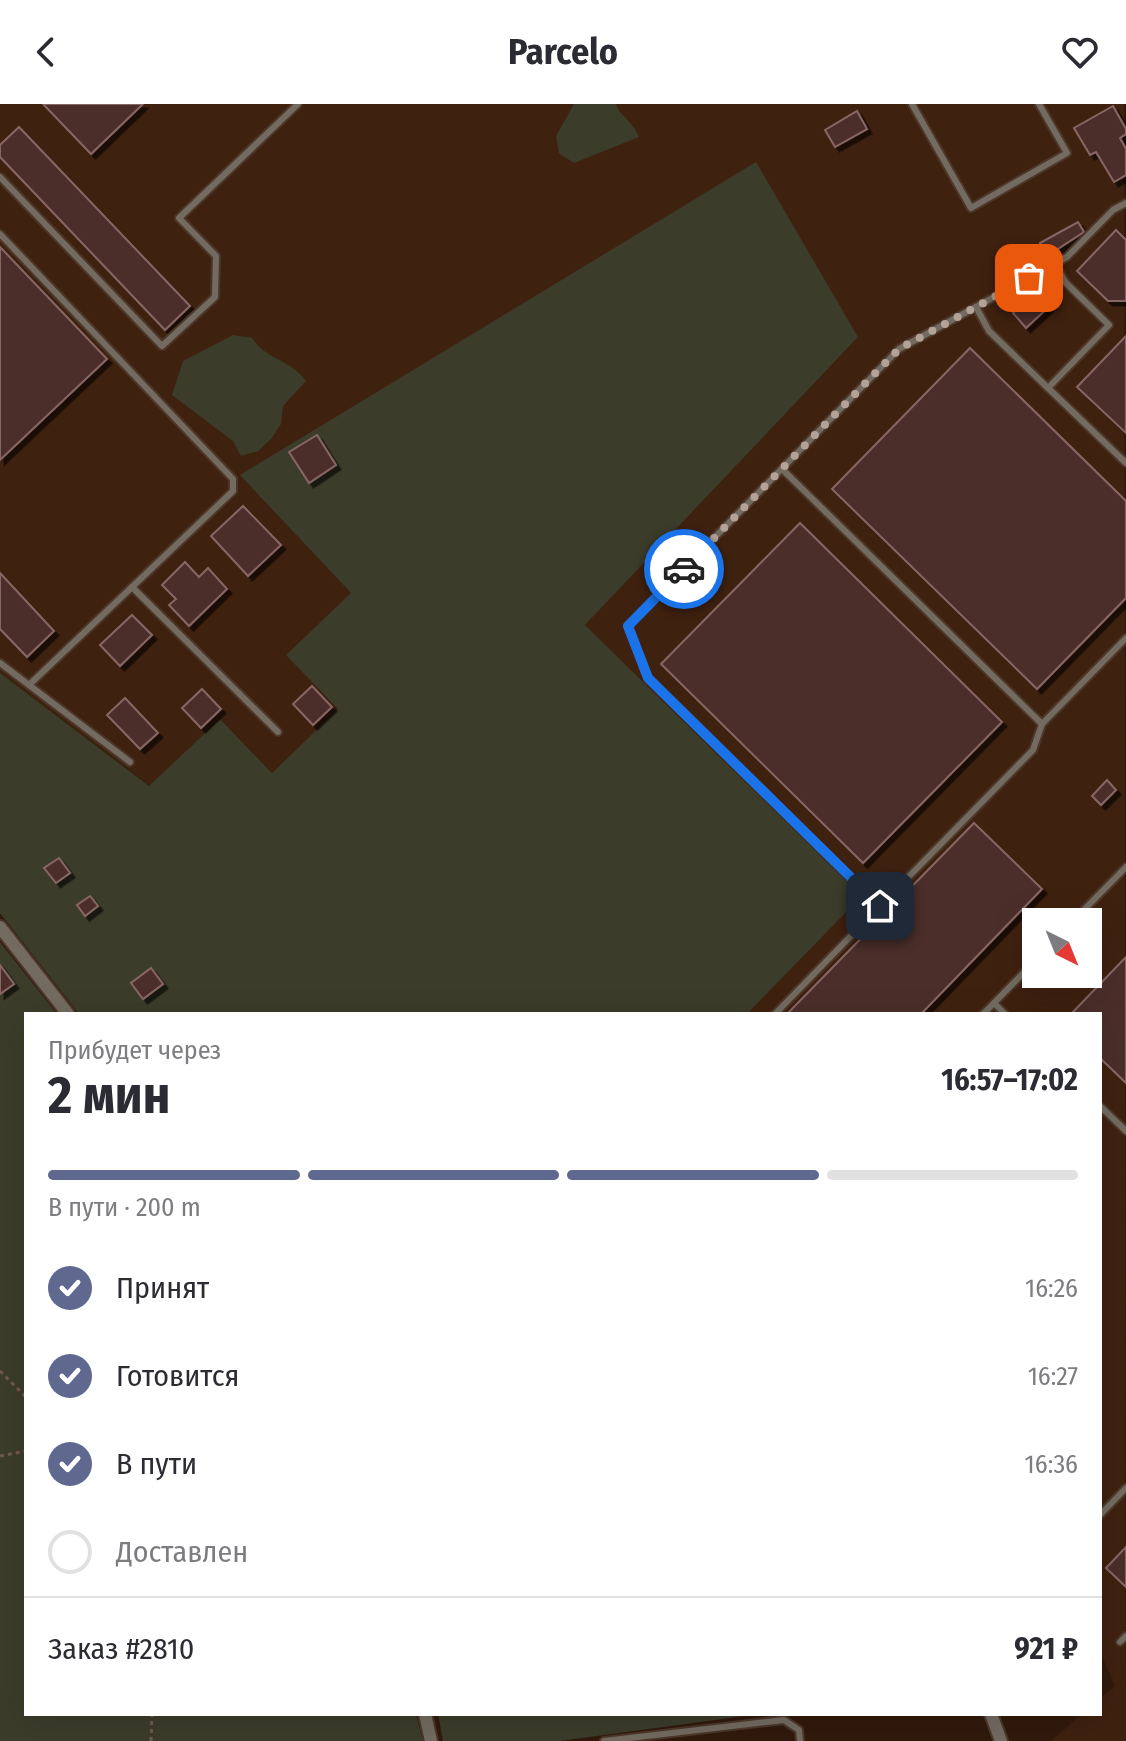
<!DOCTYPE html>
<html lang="ru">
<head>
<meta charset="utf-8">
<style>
	body { margin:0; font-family:"Fira Sans Condensed",sans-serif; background:#f7f7f7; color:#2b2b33; height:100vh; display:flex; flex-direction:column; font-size:30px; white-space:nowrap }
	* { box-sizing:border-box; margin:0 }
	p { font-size:26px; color:#7c7c81 }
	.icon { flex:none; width:44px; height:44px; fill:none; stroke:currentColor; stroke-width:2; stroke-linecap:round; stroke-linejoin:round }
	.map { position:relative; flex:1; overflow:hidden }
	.sheet { position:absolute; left:24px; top:908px; width:1078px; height:704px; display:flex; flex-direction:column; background:#fff; border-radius:0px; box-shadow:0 8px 32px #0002 }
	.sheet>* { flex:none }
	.needle { width:52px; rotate:137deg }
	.buttons { position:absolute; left:1022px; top:804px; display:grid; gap:16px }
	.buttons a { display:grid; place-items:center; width:80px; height:80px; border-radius:0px; background:#fff; box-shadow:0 8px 32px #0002; font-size:40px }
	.pin { position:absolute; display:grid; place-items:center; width:68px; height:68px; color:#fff; margin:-34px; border-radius:16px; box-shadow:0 4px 12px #0006 }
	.courier { position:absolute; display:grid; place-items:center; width:80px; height:80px; margin:-40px; border:6px solid #1a73e8; border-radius:50%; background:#fff; color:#222; box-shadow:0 2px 10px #0007 }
	.head em { font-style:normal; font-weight:700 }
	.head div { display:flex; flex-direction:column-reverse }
	.head { display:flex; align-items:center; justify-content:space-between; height:136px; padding:0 24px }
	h1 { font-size:52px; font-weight:700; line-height:60px }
	.bar { display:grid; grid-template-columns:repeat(4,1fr); gap:12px 8px; align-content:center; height:96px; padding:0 24px }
	.bar i { height:10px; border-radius:6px; background:#e1e1e2 }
	.bar .on { background:#5f688e }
	.bar p { grid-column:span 4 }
	.line { display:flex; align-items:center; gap:20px; padding:0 24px; border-top:2px solid #e1e1e2 }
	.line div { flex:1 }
	ol { padding:0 24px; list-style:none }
	li { display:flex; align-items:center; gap:24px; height:88px }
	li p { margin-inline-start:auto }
	li .icon { padding:8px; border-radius:50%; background:#5f688e; color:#fff; stroke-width:4 }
	li:last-child { color:#7c7c81 }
	li i { width:44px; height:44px; border:4px solid #e1e1e2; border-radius:50% }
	header { display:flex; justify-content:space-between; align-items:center; height:104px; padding:0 24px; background:#fff; font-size:36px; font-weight:700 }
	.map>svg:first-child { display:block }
</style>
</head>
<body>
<header><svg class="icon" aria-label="back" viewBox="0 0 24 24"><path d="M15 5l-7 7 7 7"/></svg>Parcelo<svg class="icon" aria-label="heart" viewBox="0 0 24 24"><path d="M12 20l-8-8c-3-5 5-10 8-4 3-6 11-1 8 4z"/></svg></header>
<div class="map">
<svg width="1126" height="1637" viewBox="0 0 1126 1637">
	<defs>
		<filter id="shadow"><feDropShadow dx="4.5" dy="4.5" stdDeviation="0" flood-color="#0009"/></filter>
	</defs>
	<rect width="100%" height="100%" fill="#311a0c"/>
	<path fill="#3f210f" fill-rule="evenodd" d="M 0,0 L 1124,0 L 1126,1637 L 1051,1637 L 1082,1610 L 1100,1610 L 1100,1595 L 1115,1582 L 1100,1548 L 1100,910 L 747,910 L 862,792 L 585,521 L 858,233 L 241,371 L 351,489 L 338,605 L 272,669 L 220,615 L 150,682 L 0,569 ZM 1036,818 L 1088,818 L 1088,870 L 1036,870 Z"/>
	<g fill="#3c3c2b">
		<path d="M 574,0 L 616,0 C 619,11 632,16 639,33 L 574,59 L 559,49 L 556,32 Z"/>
		<polygon points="756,58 858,233 585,521 862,792 747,910 79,910 0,809 0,569 149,682 220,615 272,669 338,605 286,551 351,489 240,371"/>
		<path d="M 233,231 L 252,234 C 267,257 289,254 306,277 L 283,302 L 281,320 L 271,335 L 258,347 L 241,352 L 233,337 L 172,291 L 183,257 Z"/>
		<polygon points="0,838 57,910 26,910 26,1610 416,1610 423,1637 0,1637"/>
		<polygon points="438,1610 759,1610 560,1637 443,1637"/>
	</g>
	<g fill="#4b2e2c" stroke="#886664" stroke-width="2" filter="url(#shadow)">
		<polygon points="43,0 143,0 91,50"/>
		<polygon points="1113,2 1126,25 1126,30 1120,34 1126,45 1126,71 1114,78 1096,48 1090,51 1074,24"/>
		<polygon points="857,7 867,25 835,43 825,26"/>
		<polygon points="19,23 190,202 165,226 0,53 0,41"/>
		<polygon points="1078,118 1084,128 1047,152 1040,139"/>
		<polygon points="1116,126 1126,136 1126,197 1108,197 1077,167"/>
		<polygon points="0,143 107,255 0,356"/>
		<polygon points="1039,186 1052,200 1026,224 1013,209"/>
		<polygon points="1126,232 1126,329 1077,283"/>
		<polygon points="970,244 1126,397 1126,494 1037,585 832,385"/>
		<polygon points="317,331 336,361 309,379 289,348"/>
		<polygon points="243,402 281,441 248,472 211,432"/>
		<polygon points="800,419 1002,618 863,759 661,560"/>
		<polygon points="185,458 199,473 208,464 227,485 189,522 169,501 176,495 162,481"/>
		<polygon points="0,469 54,527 27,553 0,525"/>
		<polygon points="132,511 152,531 120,562 100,541"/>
		<polygon points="312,582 332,603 313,621 293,600"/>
		<polygon points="202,585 221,605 201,624 182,604"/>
		<polygon points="125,594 158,629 140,645 107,611"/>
		<polygon points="1107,676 1116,686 1101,701 1092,692"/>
		<polygon points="974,719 1042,785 921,910 787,910"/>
		<polygon points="59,754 70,769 56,779 44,764"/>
		<polygon points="90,792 98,802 85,812 77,801"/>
		<polygon points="1126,853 1126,979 1100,954 1100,910 1071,910"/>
		<polygon points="0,861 14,880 0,890"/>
		<polygon points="151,864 163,880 143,895 131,879"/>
		<polygon points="1126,1443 1126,1483 1106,1464"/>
	</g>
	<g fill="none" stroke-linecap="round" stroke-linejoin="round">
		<g stroke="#4d372a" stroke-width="10">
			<g id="service">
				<polyline points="912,0 971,104 1067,49 1039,0"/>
				<polyline points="0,73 162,242 215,193 216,152 179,114 298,0"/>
				<polyline points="1126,99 1113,106 1067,153 899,245 628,522 648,574 880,802 1033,646 1042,620 1126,534"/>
				<polyline points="0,130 233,375 233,387 29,581"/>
				<polyline points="1055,160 1066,179 1109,221 1048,284 1126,359"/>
				<polyline points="976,203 989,227 1048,284"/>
				<polyline points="782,365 1042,620"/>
				<polyline points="132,483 278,628"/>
				<polyline points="0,559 130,658"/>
				<polyline points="1072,818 1126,763"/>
				<polyline points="775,910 880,802"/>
				<polyline points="983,910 994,899"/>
				<polyline points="1005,910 994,899 1036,856"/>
				<polyline points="1100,1002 1126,1027"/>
				<polyline points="1100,1411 1126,1384"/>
				<polyline points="1120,1538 1126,1532"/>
				<polyline points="604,1637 784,1616 799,1626 800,1637"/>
			</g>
		</g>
		<g stroke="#4d372a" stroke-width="16">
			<g id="minor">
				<polyline points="0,823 68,910"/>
				<polyline points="425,1610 431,1637"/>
				<polyline points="991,1610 1001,1637"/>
			</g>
		</g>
		<g stroke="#6f5a4e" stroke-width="3" stroke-dasharray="4 4" stroke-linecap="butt">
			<polyline points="0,1267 26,1293"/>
			<polyline points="0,1352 26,1347"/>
			<polyline points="151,1637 152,1610"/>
		</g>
		<use href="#service" stroke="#736b60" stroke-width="6"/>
		<use href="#minor" stroke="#736b60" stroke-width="12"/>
	</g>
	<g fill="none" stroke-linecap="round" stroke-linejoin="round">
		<polyline stroke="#b4a297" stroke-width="8" stroke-dasharray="0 14.4" points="684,465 899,245 1029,174"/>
		<polyline stroke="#1a73e8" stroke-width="10" points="684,465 628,522 648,574 880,802"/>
	</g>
</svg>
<div class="buttons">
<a><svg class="needle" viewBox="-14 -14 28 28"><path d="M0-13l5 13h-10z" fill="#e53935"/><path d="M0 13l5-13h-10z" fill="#7c7c81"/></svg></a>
</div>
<div class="pin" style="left:1029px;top:174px;background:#ea580c"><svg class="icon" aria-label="bag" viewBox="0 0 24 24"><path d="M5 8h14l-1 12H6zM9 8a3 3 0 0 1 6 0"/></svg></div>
<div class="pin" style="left:880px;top:802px;background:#1f2937"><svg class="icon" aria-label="home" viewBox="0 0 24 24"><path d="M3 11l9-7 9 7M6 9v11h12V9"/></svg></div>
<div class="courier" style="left:684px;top:465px"><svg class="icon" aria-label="car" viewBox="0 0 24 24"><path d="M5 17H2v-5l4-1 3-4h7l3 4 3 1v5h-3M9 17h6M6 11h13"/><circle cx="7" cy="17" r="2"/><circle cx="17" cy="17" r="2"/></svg></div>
<section class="sheet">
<div class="head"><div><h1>2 мин</h1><p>Прибудет через</p></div><em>16:57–17:02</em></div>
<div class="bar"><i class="on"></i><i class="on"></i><i class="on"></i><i></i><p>В пути · 200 m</p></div>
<ol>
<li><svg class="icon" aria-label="check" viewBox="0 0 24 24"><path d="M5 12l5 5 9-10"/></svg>Принят<p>16:26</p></li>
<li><svg class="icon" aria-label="check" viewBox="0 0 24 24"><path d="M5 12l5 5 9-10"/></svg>Готовится<p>16:27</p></li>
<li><svg class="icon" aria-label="check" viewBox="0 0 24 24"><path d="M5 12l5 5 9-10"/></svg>В пути<p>16:36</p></li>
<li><i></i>Доставлен</li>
</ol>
<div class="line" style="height:104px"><div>Заказ #2810</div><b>921 ₽</b></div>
</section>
</div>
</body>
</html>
